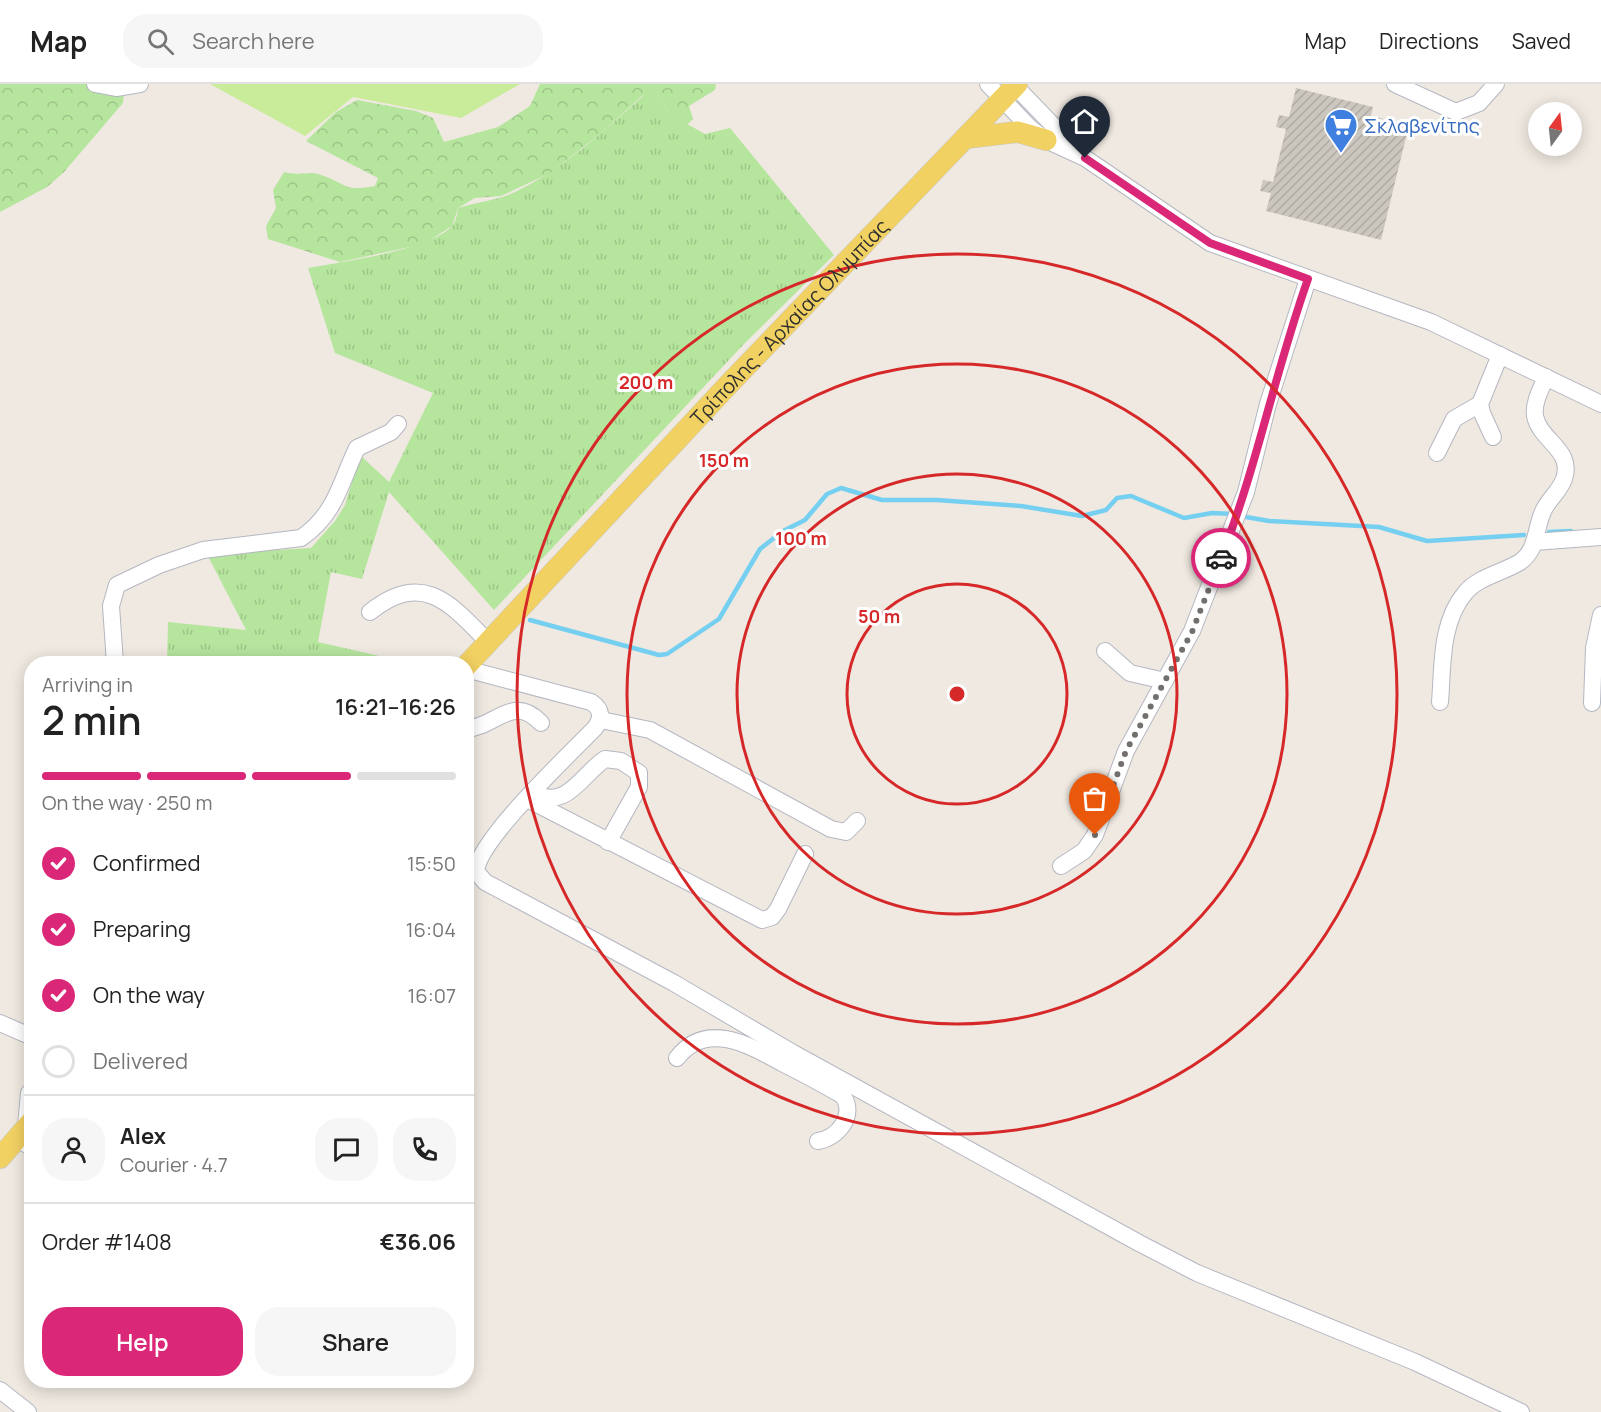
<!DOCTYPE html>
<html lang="en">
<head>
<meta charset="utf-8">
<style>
	body { margin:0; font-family:Manrope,sans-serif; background:#f6f6f6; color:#222; height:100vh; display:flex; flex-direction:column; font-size:22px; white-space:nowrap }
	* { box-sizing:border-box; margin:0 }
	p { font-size:20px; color:#767676 }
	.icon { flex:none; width:33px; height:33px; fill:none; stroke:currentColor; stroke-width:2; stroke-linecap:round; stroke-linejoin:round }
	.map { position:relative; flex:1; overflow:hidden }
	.details { position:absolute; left:24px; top:572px; width:450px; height:732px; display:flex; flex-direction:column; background:#fff; border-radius:24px; box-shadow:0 3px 15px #0003 }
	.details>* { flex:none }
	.needle { width:39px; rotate:15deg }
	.fabs { position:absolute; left:1528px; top:18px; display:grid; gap:12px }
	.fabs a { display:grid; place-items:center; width:54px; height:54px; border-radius:50%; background:#fff; box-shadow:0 3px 15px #0003; font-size:30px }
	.pin { position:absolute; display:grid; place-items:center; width:51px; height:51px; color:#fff; margin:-62px -26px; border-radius:50% 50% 50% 0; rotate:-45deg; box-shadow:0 0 6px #0007 }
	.pin .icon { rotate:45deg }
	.courier { position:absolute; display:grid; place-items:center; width:60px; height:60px; margin:-30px; border:4px solid #db2777; border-radius:50%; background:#fff; color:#222; box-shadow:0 2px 8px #0007 }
	.headline em { font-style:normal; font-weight:600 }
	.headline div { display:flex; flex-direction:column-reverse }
	.headline { display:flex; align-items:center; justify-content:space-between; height:102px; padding:0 18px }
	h1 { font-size:39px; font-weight:600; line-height:45px }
	.bar { display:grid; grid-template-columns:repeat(4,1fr); gap:9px 6px; align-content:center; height:72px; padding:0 18px }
	.bar i { height:8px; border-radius:4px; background:#e0e0e0 }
	.bar .current { background:#db2777 }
	.bar p { grid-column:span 4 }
	.line { display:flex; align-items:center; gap:15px; padding:0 18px; border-top:2px solid #e0e0e0 }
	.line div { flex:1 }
	.round { display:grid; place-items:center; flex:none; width:63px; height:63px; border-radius:24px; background:#f6f6f6 }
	ol { padding:0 18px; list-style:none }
	li { display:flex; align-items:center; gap:18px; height:66px }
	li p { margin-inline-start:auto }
	li .icon { padding:6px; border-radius:50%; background:#db2777; color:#fff; stroke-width:4 }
	li:last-child { color:#767676 }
	li i { width:33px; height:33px; border:3px solid #e0e0e0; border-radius:50% }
	.primary-button { display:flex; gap:12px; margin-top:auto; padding:12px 18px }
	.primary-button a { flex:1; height:69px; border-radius:24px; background:#db2777; color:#fff; font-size:24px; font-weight:600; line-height:69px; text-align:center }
	.primary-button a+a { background:#f6f6f6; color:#222 }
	header { display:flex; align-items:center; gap:36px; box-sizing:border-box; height:84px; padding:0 30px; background:#fff; border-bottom:2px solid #e0e0e0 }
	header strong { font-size:28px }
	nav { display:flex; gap:33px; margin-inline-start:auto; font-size:21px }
	.search { width:420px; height:54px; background:#f6f6f6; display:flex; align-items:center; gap:15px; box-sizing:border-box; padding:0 21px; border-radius:24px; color:#767676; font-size:22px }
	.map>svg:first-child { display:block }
</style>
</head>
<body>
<header>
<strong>Map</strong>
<div class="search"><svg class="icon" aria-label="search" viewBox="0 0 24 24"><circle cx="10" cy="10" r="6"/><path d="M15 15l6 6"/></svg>Search here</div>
<nav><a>Map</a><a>Directions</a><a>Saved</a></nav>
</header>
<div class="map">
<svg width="1601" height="1328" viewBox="0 0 1601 1328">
	<defs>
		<pattern id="grass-tufts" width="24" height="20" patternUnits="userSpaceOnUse" patternTransform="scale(1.5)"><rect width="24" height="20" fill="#b6e59e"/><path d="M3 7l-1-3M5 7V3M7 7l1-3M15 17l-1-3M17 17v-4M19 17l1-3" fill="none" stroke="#9dc588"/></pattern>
		<pattern id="forest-crowns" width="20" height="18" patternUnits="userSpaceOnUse" patternTransform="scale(1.5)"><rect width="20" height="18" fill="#b6e59e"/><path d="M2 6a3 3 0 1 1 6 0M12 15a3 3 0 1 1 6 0" fill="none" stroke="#9dc588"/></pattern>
		<pattern id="building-hatch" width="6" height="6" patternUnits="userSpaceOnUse" patternTransform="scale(1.5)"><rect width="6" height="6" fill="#cbc7bf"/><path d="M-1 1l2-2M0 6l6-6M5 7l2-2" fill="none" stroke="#afaba4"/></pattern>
	</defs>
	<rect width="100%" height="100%" fill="#efe9e1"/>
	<path fill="url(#grass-tufts)" d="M 644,11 L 657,11 L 671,31 L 705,50 L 730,44 L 834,171 L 745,259 L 494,526 L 389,408 L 362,495 L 331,488 L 318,558 L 410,579 L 167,579 L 168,538 L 246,546 L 209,474 L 240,468 L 311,464 L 335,437 L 345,421 L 360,371 L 389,398 L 433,309 L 335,269 L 308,184 C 341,178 431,166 452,142 C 456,137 457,131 458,124 C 476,118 499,116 515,108 C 563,85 604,47 644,11 Z"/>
	<g fill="url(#forest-crowns)">
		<polygon points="0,0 135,0 124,7 123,19 64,88 47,103 0,128"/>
		<path d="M 540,0 L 716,0 L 715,6 L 689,22 L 693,35 L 687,41 L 671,31 L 657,11 L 643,11 L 600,50 L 550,89 L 501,112 L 475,114 L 458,124 L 452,142 L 424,160 L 340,178 L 268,155 L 266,142 L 276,124 L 273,106 L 284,88 C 297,92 309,87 321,91 C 348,100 343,108 375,102 L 378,94 L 306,57 L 336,28 L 357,16 L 416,27 L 433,34 L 444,58 L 498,43 L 530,22 Z"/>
	</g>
	<polygon fill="#c9ec9a" points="210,0 520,0 461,34 353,13 305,52"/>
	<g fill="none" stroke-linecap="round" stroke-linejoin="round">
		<g stroke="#75cff0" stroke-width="4.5">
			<polyline points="1246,433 1269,437 1379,443 1427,457 1524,451"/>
			<polyline points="1549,448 1571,447"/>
			<polyline points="530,536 659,571 667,570 719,535 760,465 783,447 805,436 827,410 841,404 882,416 937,416 1021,422 1082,432 1106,426 1117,414 1131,412 1184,434 1212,429 1233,430"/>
		</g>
	</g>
	<polygon fill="url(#building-hatch)" points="1296,4 1373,23 1371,32 1409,41 1381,156 1266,127 1271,109 1260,107 1263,96 1273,98 1286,45 1276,43 1279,31 1289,33"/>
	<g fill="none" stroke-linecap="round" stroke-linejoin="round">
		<g stroke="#b4b7c1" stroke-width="18">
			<g id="minor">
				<polyline points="95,0 116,4 140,0"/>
				<polyline points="988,0 1030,44 1046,56 1085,74 1210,159 1431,238 1601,320"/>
				<polyline points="1395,0 1456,28 1479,19 1496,0"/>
				<polyline points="1015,2 1076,65"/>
				<polyline points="1493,353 1482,329 1480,320 1500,271"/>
				<polyline points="1437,369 1454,335 1480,320"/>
				<polyline points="1534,458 1601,453"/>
				<path d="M 370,528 C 423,486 450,519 488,558"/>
				<polyline points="1105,567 1130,589 1165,597"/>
				<path d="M 115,579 L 111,522 L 117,501 L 159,481 L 203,466 L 301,454 C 336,430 340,399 357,364 L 391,348 L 398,340"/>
				<path d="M 466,585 L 591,618 C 603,626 602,634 595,644 C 570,670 479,755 476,787 L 485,798 L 674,899 L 793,969 L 1139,1159 L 1197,1189 L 1415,1278 L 1521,1328"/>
				<path d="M 1440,618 C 1443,582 1440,539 1465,509 C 1478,493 1502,489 1520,478 C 1537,466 1535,447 1542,430 C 1546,417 1559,409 1564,395 C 1574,366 1540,357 1535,332 C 1533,319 1541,305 1546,293"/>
				<polyline points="1592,619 1594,564 1601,531"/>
				<polyline points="601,636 650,646 831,745 846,748 857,737"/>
				<path d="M 466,645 C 496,643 513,609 541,639"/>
				<path d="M 533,708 C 566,728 581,691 605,675 L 621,677 L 639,689 L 639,703 L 608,758"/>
				<polyline points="527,715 762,836 772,833 778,825 805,770"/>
				<polyline points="1061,782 1084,767 1095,751 1126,667 1192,547 1246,408 1268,320 1308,195"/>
				<polyline points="0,939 32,953"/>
				<path d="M 677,974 C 706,936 749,961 782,979 C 802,989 823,1000 843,1012 C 856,1031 838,1054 818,1057"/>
				<polyline points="26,1042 29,1009"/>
				<polyline points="17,1054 32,1064"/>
				<polyline points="0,1306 28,1328"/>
			</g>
		</g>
		<g stroke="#c9c9c9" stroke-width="22">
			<g id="major">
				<polyline points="965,54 1018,48 1046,56"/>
				<path id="s1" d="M 466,582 L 729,300 L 1017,0"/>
				<polyline points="0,1074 32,1037"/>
			</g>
		</g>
		<use href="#minor" stroke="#fff" stroke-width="16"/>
		<use href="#major" stroke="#f2d163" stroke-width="21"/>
	</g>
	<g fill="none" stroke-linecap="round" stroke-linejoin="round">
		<polyline stroke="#726f6d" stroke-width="6" stroke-dasharray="0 10.8" points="1095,751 1126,667 1192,548 1221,474"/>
		<path stroke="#db2777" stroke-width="8" d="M 1085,74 L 1210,159 L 1308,195 C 1275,287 1257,383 1221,474"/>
	</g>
	<g fill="none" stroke="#d62828" stroke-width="3">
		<circle cx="957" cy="610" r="110"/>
		<circle cx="957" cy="610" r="220"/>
		<circle cx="957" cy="610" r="330"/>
		<circle cx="957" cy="610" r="440"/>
	</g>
	<defs>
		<g id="supermarket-pin" transform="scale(1.725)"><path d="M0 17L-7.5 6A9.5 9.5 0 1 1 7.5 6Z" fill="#3f7fe0" stroke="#fff"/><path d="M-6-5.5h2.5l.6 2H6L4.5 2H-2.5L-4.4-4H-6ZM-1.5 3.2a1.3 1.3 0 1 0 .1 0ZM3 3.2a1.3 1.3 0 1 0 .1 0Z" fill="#fff"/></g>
	</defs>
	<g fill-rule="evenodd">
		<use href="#supermarket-pin" x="1341" y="41"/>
	</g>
	<g text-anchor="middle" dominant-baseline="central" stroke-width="6" stroke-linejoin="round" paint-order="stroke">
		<g font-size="20" fill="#366cbe" stroke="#fff" text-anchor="start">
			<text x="1364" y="41">Σκλαβενίτης</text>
		</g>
		<g font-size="20" fill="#2e2e2e" stroke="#fff">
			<text stroke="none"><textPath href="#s1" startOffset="472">Τρίπολης - Αρχαίας Ολυμπίας</textPath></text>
		</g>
	</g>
	<circle cx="957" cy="610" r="9" fill="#d62828" stroke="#fff" stroke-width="3"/>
	<g font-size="18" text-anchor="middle" font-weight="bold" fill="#d62828" stroke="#fff" stroke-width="6" stroke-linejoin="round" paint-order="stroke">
		<text x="646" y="305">200 m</text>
		<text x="724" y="383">150 m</text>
		<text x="801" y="461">100 m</text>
		<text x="879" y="539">50 m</text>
	</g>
</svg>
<div class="fabs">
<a><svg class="needle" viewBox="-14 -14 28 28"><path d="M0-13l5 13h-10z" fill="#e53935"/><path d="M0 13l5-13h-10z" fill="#767676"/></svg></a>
</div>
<div class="pin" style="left:1095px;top:751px;background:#ea580c"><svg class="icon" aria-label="bag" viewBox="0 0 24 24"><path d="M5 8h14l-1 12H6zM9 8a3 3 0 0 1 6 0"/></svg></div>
<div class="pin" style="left:1085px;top:74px;background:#1f2937"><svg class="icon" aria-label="home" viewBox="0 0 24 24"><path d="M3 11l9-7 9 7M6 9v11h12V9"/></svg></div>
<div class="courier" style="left:1221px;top:474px"><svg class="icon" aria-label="car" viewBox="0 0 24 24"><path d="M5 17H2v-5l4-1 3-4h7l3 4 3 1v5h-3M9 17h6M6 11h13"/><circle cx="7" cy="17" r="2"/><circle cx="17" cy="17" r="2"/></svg></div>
<section class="details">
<div class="headline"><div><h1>2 min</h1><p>Arriving in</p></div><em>16:21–16:26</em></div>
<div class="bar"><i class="current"></i><i class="current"></i><i class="current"></i><i></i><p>On the way · 250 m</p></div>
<ol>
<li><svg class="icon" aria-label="check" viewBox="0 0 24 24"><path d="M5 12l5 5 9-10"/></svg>Confirmed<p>15:50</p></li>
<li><svg class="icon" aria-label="check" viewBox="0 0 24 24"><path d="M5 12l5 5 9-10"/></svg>Preparing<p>16:04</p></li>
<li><svg class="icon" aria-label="check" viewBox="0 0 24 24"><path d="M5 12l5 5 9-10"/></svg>On the way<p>16:07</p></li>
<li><i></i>Delivered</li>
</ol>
<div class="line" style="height:108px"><a class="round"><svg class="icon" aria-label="person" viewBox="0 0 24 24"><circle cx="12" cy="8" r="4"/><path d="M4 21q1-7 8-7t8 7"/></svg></a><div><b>Alex</b><p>Courier · 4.7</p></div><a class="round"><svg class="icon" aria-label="chat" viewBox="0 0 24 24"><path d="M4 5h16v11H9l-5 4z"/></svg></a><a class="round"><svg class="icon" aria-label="phone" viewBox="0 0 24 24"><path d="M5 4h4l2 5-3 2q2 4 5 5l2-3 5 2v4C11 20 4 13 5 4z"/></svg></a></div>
<div class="line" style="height:78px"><div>Order #1408</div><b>€36.06</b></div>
<div class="primary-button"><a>Help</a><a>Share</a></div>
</section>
</div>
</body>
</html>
